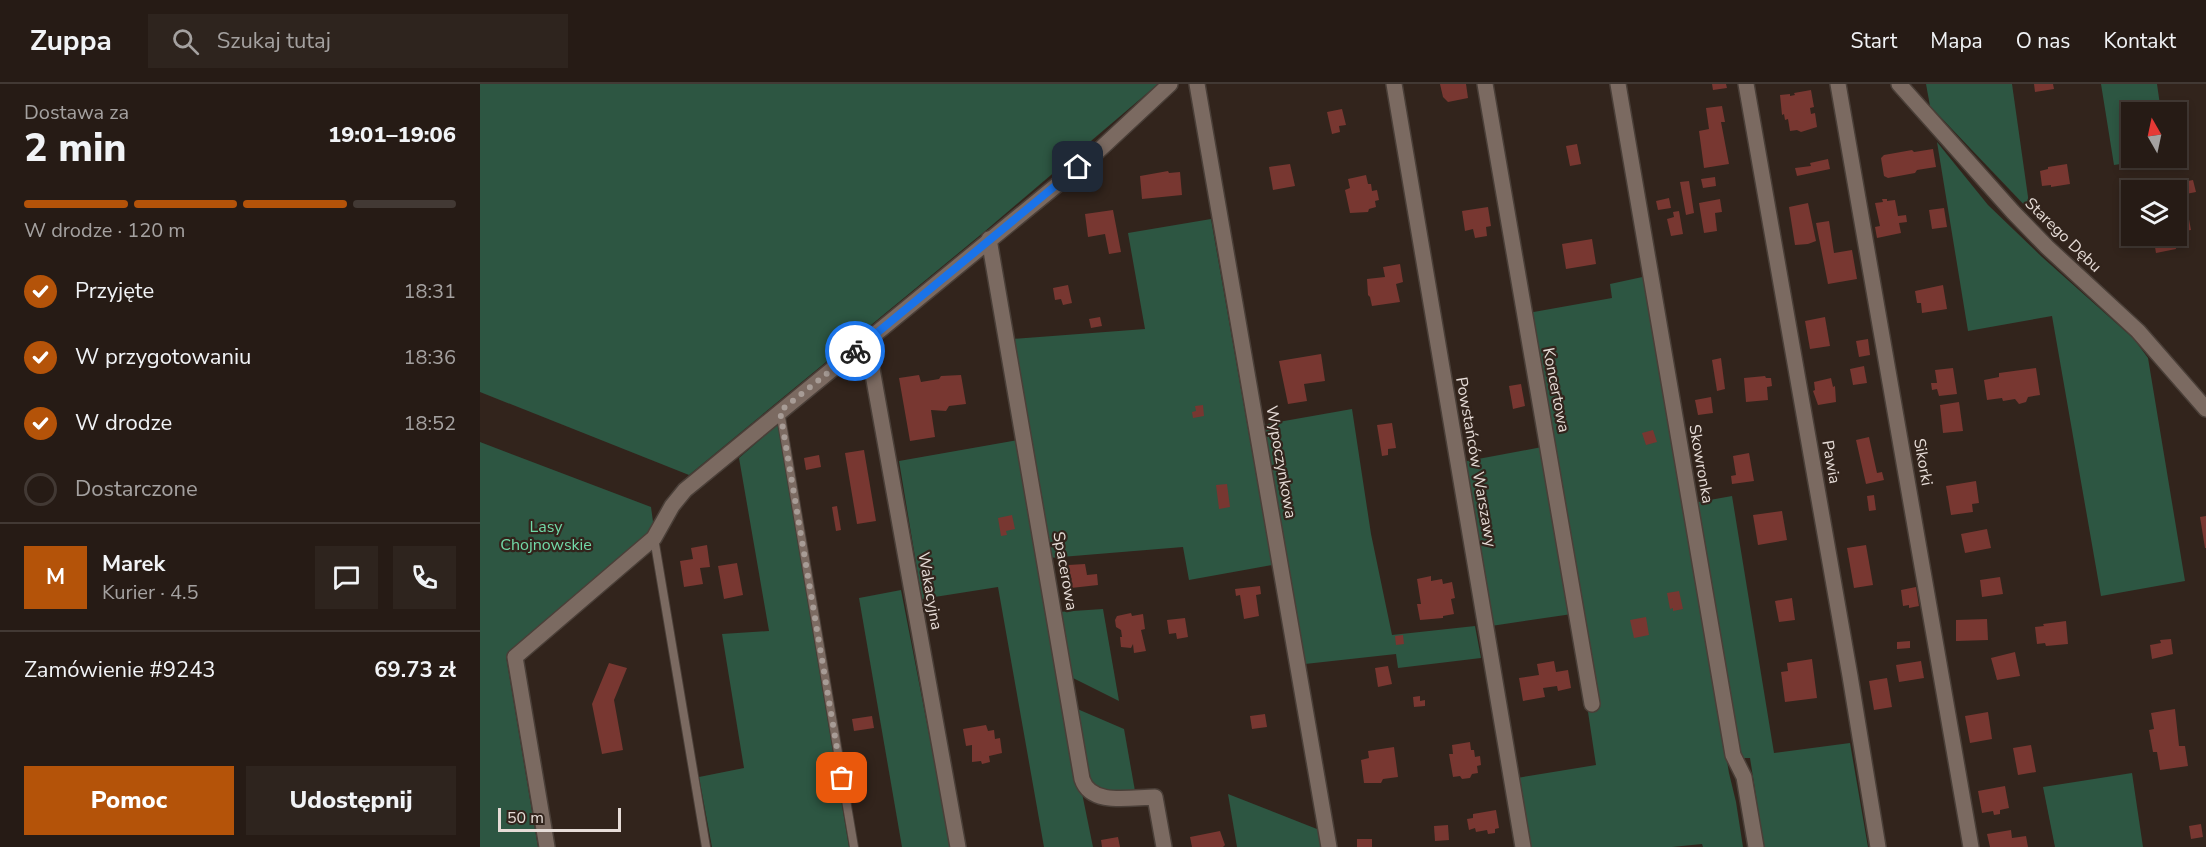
<!DOCTYPE html>
<html lang="pl">
<head>
<meta charset="utf-8">
<style>
	body { margin:0; font-family:"Nunito Sans",sans-serif; background:#2e241e; color:#f1f3f6; height:100vh; display:flex; flex-direction:column; font-size:22px; white-space:nowrap }
	* { box-sizing:border-box; margin:0 }
	p { font-size:20px; color:#a4a1a0 }
	.icon { flex:none; width:33px; height:33px; fill:none; stroke:currentColor; stroke-width:2; stroke-linecap:round; stroke-linejoin:round }
	.map { position:relative; flex:1; overflow:hidden }
	.details { display:flex; flex-direction:column; background:#261b15; width:480px }
	.details>* { flex:none }
	.needle { width:39px; rotate:351deg }
	.buttons { position:absolute; left:1641px; top:18px; display:grid; gap:12px }
	.buttons a { display:grid; place-items:center; width:66px; height:66px; border-radius:0px; background:#261b15; box-shadow:0 3px 9px #0003,0 0 0 2px #423934; font-size:30px }
	.scale { position:absolute; left:18px; bottom:15px; width:123px; box-sizing:border-box; padding-left:6px; border:3px solid #e6dcd7; border-top:0; font-size:16px; line-height:21px; white-space:nowrap; color:#e6dcd7; -webkit-text-stroke:4px #32241c; paint-order:stroke }
	.pin { position:absolute; display:grid; place-items:center; width:51px; height:51px; color:#fff; margin:-26px; border-radius:12px; box-shadow:0 3px 9px #0006 }
	.courier { position:absolute; display:grid; place-items:center; width:60px; height:60px; margin:-30px; border:4px solid #1a73e8; border-radius:50%; background:#fff; color:#222; box-shadow:0 2px 8px #0007 }
	.overview em { font-style:normal; font-weight:800 }
	.overview div { display:flex; flex-direction:column-reverse }
	.overview { display:flex; align-items:center; justify-content:space-between; height:102px; padding:0 24px }
	h1 { font-size:39px; font-weight:800; line-height:45px }
	.bar { display:grid; grid-template-columns:repeat(4,1fr); gap:9px 6px; align-content:center; height:72px; padding:0 24px }
	.bar i { height:8px; border-radius:4px; background:#423934 }
	.bar .active { background:#b45309 }
	.bar p { grid-column:span 4 }
	.line { display:flex; align-items:center; gap:15px; padding:0 24px; border-top:2px solid #423934 }
	.line div { flex:1 }
	.round { display:grid; place-items:center; flex:none; width:63px; height:63px; border-radius:0px; background:#2e241e }
	ol { padding:0 24px; list-style:none }
	li { display:flex; align-items:center; gap:18px; height:66px }
	li p { margin-inline-start:auto }
	li .icon { padding:6px; border-radius:50%; background:#b45309; color:#fff; stroke-width:4 }
	li:last-child { color:#a4a1a0 }
	li i { width:33px; height:33px; border:3px solid #423934; border-radius:50% }
	.primary-button { display:flex; gap:12px; margin-top:auto; padding:12px 24px }
	.primary-button a { flex:1; height:69px; border-radius:0px; background:#b45309; color:#fff; font-size:24px; font-weight:800; line-height:69px; text-align:center }
	.primary-button a+a { background:#2e241e; color:#f1f3f6 }
	header { display:flex; align-items:center; gap:36px; box-sizing:border-box; height:84px; padding:0 30px; background:#261b15; border-bottom:2px solid #423934 }
	header strong { font-size:28px }
	nav { display:flex; gap:33px; margin-inline-start:auto; font-size:21px }
	.search { width:420px; height:54px; background:#2e241e; display:flex; align-items:center; gap:15px; box-sizing:border-box; padding:0 21px; border-radius:0px; color:#a4a1a0; font-size:22px }
	main { display:flex; flex:1; min-height:0 }
	.map>svg:first-child { display:block }
</style>
</head>
<body>
<header>
<strong>Zuppa</strong>
<div class="search"><svg class="icon" aria-label="search" viewBox="0 0 24 24"><circle cx="10" cy="10" r="6"/><path d="M15 15l6 6"/></svg>Szukaj tutaj</div>
<nav><a>Start</a><a>Mapa</a><a>O nas</a><a>Kontakt</a></nav>
</header>
<main>
<section class="details">
<div class="overview"><div><h1>2 min</h1><p>Dostawa za</p></div><em>19:01–19:06</em></div>
<div class="bar"><i class="active"></i><i class="active"></i><i class="active"></i><i></i><p>W drodze · 120 m</p></div>
<ol>
<li><svg class="icon" aria-label="check" viewBox="0 0 24 24"><path d="M5 12l5 5 9-10"/></svg>Przyjęte<p>18:31</p></li>
<li><svg class="icon" aria-label="check" viewBox="0 0 24 24"><path d="M5 12l5 5 9-10"/></svg>W przygotowaniu<p>18:36</p></li>
<li><svg class="icon" aria-label="check" viewBox="0 0 24 24"><path d="M5 12l5 5 9-10"/></svg>W drodze<p>18:52</p></li>
<li><i></i>Dostarczone</li>
</ol>
<div class="line" style="height:108px"><b class="round" style="background:#b45309;color:#fff">M</b><div><b>Marek</b><p>Kurier · 4.5</p></div><a class="round"><svg class="icon" aria-label="chat" viewBox="0 0 24 24"><path d="M4 5h16v11H9l-5 4z"/></svg></a><a class="round"><svg class="icon" aria-label="phone" viewBox="0 0 24 24"><path d="M5 4h4l2 5-3 2q2 4 5 5l2-3 5 2v4C11 20 4 13 5 4z"/></svg></a></div>
<div class="line" style="height:78px"><div>Zamówienie #9243</div><b>69.73 zł</b></div>
<div class="primary-button"><a>Pomoc</a><a>Udostępnij</a></div>
</section>
<div class="map">
<svg width="1726" height="763" viewBox="0 0 1726 763">
	<rect width="100%" height="100%" fill="#32241c"/>
	<g fill="#2d5642">
		<polygon points="0,0 678,0 504,148 209,391 0,308"/>
		<polygon points="1446,0 1532,0 1550,127 1450,22"/>
		<polygon points="1621,0 1677,0 1681,28 1652,28 1652,74 1681,74 1634,81"/>
		<polygon points="1457,58 1508,121 1562,173 1654,255 1668,274 1705,497 1621,512 1572,232 1488,247"/>
		<polygon points="731,135 792,481 709,496 703,463 569,474 559,419 563,418 533,255 665,245 648,149"/>
		<polygon points="1167,192 1249,689 1256,718 1263,763 1223,763 1222,760 1192,763 1048,763 1037,694 1116,681 1048,229 1132,214 1130,200"/>
		<polygon points="872,325 891,450 912,551 995,542 1001,574 918,584 916,570 825,580 782,341"/>
		<polygon points="298,340 369,763 232,763 219,693 264,684 242,550 289,547 259,374"/>
		<polygon points="538,356 585,626 613,763 564,763 518,503 442,515 419,377"/>
		<polygon points="0,358 171,423 174,445 26,572 58,763 0,763"/>
		<polygon points="1062,363 1092,530 1011,542 982,378"/>
		<polygon points="1252,412 1294,669 1370,659 1388,763 1284,763 1270,674 1261,674 1227,474 1213,419"/>
		<polygon points="421,506 471,763 422,763 379,514"/>
		<polygon points="623,525 639,617 589,592 578,528"/>
		<polygon points="595,624 644,645 655,707 622,709 608,698"/>
		<polygon points="1652,689 1663,763 1575,763 1563,703"/>
		<polygon points="748,710 842,747 845,763 757,763"/>
	</g>
	<g fill="#783731">
		<polygon points="960,0 986,0 988,14 968,18 963,13"/>
		<polygon points="1232,0 1246,0 1247,4 1233,6"/>
		<polygon points="1554,0 1573,0 1574,5 1555,8"/>
		<polygon points="1331,6 1334,23 1330,24 1331,30 1335,29 1337,43 1321,48 1317,46 1310,47 1308,35 1305,36 1304,30 1302,31 1300,11 1310,10 1310,12 1315,11 1314,9"/>
		<polygon points="1242,22 1245,38 1241,38 1249,80 1224,84 1219,47 1229,45 1226,24"/>
		<polygon points="862,25 866,41 859,42 860,48 852,50 847,28"/>
		<polygon points="1097,60 1101,80 1090,82 1086,62"/>
		<polygon points="1453,65 1456,83 1437,86 1435,89 1408,94 1404,92 1401,74 1404,71 1432,66 1434,68"/>
		<polygon points="1348,75 1350,85 1317,92 1315,84 1331,82 1330,79"/>
		<polygon points="810,80 815,102 793,106 789,83"/>
		<polygon points="1587,80 1590,100 1571,103 1571,101 1562,102 1560,87 1568,85 1568,83"/>
		<polygon points="688,87 689,89 700,88 702,111 662,115 660,92"/>
		<polygon points="886,91 888,100 891,100 892,107 897,106 899,116 895,117 896,123 889,125 888,128 870,129 865,106 870,104 868,95"/>
		<polygon points="1235,93 1236,102 1223,104 1221,95"/>
		<polygon points="1713,96 1716,108 1696,112 1693,100"/>
		<polygon points="1209,97 1214,129 1206,131 1200,98"/>
		<polygon points="1189,114 1191,124 1178,126 1176,117"/>
		<polygon points="1240,115 1242,128 1235,129 1237,147 1224,149 1219,119"/>
		<polygon points="1402,115 1407,115 1407,117 1415,116 1418,132 1426,131 1427,138 1419,139 1421,149 1397,154 1395,143 1400,142 1395,119 1403,118"/>
		<polygon points="1328,119 1336,157 1328,160 1315,161 1309,123"/>
		<polygon points="1008,123 1011,142 1006,143 1007,152 995,154 993,145 985,147 982,127"/>
		<polygon points="1464,124 1467,143 1452,145 1449,126"/>
		<polygon points="1707,125 1711,146 1696,148 1696,127"/>
		<polygon points="633,126 641,168 629,170 625,150 608,153 605,130"/>
		<polygon points="1199,127 1203,150 1191,152 1187,135 1194,133 1193,128"/>
		<polygon points="1349,137 1354,169 1372,166 1377,195 1348,200 1336,139"/>
		<polygon points="1673,152 1694,152 1696,165 1676,169"/>
		<polygon points="1112,155 1116,180 1086,185 1082,160"/>
		<polygon points="920,180 923,198 916,200 920,218 892,222 890,213 888,211 887,195 905,193 903,183"/>
		<polygon points="588,201 592,219 583,221 581,215 575,216 573,204"/>
		<polygon points="1463,201 1467,225 1442,229 1441,219 1437,219 1435,207"/>
		<polygon points="620,233 622,242 611,244 609,235"/>
		<polygon points="1345,233 1350,262 1330,265 1325,237"/>
		<polygon points="1388,255 1390,271 1379,273 1376,257"/>
		<polygon points="841,270 845,297 824,300 827,317 808,320 799,277"/>
		<polygon points="1241,274 1245,305 1237,307 1232,276"/>
		<polygon points="1384,282 1387,299 1373,301 1370,285"/>
		<polygon points="1473,284 1477,310 1459,312 1457,305 1452,306 1451,299 1457,299 1455,286"/>
		<polygon points="1556,284 1560,311 1548,313 1546,318 1539,320 1535,315 1523,317 1522,314 1507,316 1504,296 1519,293 1519,289"/>
		<polygon points="439,291 441,298 459,295 461,292 481,291 486,320 469,322 466,327 451,326 455,353 430,357 419,294"/>
		<polygon points="1285,292 1286,294 1291,294 1292,302 1287,303 1288,316 1266,318 1264,294"/>
		<polygon points="1351,294 1353,303 1355,302 1356,318 1338,321 1333,307 1335,306 1334,298"/>
		<polygon points="1041,300 1045,322 1033,325 1029,302"/>
		<polygon points="1231,313 1233,329 1218,331 1215,316"/>
		<polygon points="1479,318 1483,347 1463,349 1460,321"/>
		<polygon points="723,321 724,332 713,334 712,328 716,327 715,322"/>
		<polygon points="912,339 916,364 908,365 908,371 902,372 897,341"/>
		<polygon points="1173,346 1177,358 1166,361 1162,349"/>
		<polygon points="1389,353 1397,389 1402,388 1404,396 1386,400 1376,356"/>
		<polygon points="384,366 396,437 377,440 365,369"/>
		<polygon points="1269,369 1274,397 1252,400 1251,392 1256,391 1253,372"/>
		<polygon points="339,371 341,383 326,386 324,374"/>
		<polygon points="1496,397 1499,419 1492,420 1493,428 1471,431 1466,402"/>
		<polygon points="747,400 750,423 739,425 736,401"/>
		<polygon points="1394,411 1396,426 1389,427 1387,412"/>
		<polygon points="357,422 361,446 356,447 352,423"/>
		<polygon points="1302,427 1307,456 1278,461 1273,431"/>
		<polygon points="532,431 535,445 526,447 527,451 521,452 518,434"/>
		<polygon points="1726,432 1726,464 1725,464 1720,433"/>
		<polygon points="1507,445 1511,464 1485,469 1481,450"/>
		<polygon points="227,461 230,483 220,484 223,500 204,503 200,477 213,475 211,464"/>
		<polygon points="1386,461 1393,501 1374,504 1367,464"/>
		<polygon points="257,479 263,511 244,515 238,482"/>
		<polygon points="605,480 607,491 617,490 618,501 591,504 588,481"/>
		<polygon points="951,492 951,497 962,495 963,500 972,498 975,514 971,515 974,530 963,532 963,534 940,536 937,520 941,520 937,495"/>
		<polygon points="1520,493 1523,510 1502,513 1500,496"/>
		<polygon points="780,502 781,510 776,511 779,532 764,535 760,511 756,512 755,505"/>
		<polygon points="1436,503 1439,522 1429,524 1429,521 1423,522 1421,506"/>
		<polygon points="1199,507 1203,525 1193,527 1193,524 1190,525 1187,509"/>
		<polygon points="1312,514 1315,536 1299,538 1295,517"/>
		<polygon points="651,529 652,532 663,530 665,545 661,546 666,567 654,569 653,560 651,564 641,563 640,553 642,553 641,546 636,543 635,536 637,532"/>
		<polygon points="1166,533 1169,551 1154,554 1150,536"/>
		<polygon points="705,534 708,553 697,555 696,549 689,550 687,536"/>
		<polygon points="1507,535 1508,556 1476,557 1476,536"/>
		<polygon points="1586,537 1588,560 1566,562 1565,559 1557,560 1555,543 1564,542 1563,540"/>
		<polygon points="923,551 924,560 916,561 915,552"/>
		<polygon points="1691,555 1693,570 1672,575 1670,561 1681,559 1680,556"/>
		<polygon points="1430,557 1430,564 1417,565 1417,558"/>
		<polygon points="1535,568 1540,592 1517,596 1511,574"/>
		<polygon points="1332,575 1337,614 1305,618 1301,588 1308,587 1307,579"/>
		<polygon points="1074,577 1076,588 1088,586 1091,604 1078,607 1077,602 1063,604 1065,613 1043,617 1039,594 1059,591 1057,580"/>
		<polygon points="1441,577 1444,594 1419,598 1416,581"/>
		<polygon points="129,579 147,584 134,616 143,666 122,670 112,620"/>
		<polygon points="908,582 912,600 898,603 895,584"/>
		<polygon points="1407,594 1412,623 1394,626 1389,597"/>
		<polygon points="940,612 940,617 945,616 945,622 934,623 933,613"/>
		<polygon points="1695,625 1699,662 1705,662 1708,682 1680,686 1677,668 1673,668 1669,646 1674,645 1671,629"/>
		<polygon points="1508,628 1512,655 1490,659 1485,632"/>
		<polygon points="785,630 787,643 772,645 770,632"/>
		<polygon points="392,632 394,644 374,647 372,635"/>
		<polygon points="506,641 508,647 514,646 515,655 520,654 522,669 509,672 510,678 502,680 501,677 492,678 492,661 486,662 483,645"/>
		<polygon points="990,658 991,666 994,666 995,673 1000,672 1001,681 997,682 998,689 992,690 990,694 982,695 980,692 973,693 969,670 973,670 972,661"/>
		<polygon points="1551,661 1556,688 1538,691 1533,664"/>
		<polygon points="914,663 918,693 903,695 901,699 884,699 881,676 889,674 888,667"/>
		<polygon points="1525,702 1529,724 1520,726 1520,730 1514,731 1513,727 1502,729 1498,707"/>
		<polygon points="1016,726 1019,744 1015,745 1015,749 1008,750 1007,746 996,748 995,744 989,746 987,735 993,734 993,730"/>
		<polygon points="1721,740 1723,753 1711,755 1709,742"/>
		<polygon points="968,741 969,756 955,757 954,742"/>
		<polygon points="1531,746 1532,754 1546,752 1548,763 1510,763 1507,750"/>
		<polygon points="740,747 745,761 743,763 712,763 710,753"/>
		<polygon points="638,753 640,763 622,763 621,756"/>
		<rect x="877" y="755" width="15" height="8"/>
	</g>
	<g fill="none" stroke-linecap="round" stroke-linejoin="round">
		<g stroke="#4a3f38" stroke-width="10">
			<g id="lane">
				<polyline points="300,327 374,763"/>
				<polyline points="174,454 226,763"/>
			</g>
		</g>
		<g stroke="#4a3f38" stroke-width="18">
			<g id="street">
				<polyline points="717,0 849,763"/>
				<polyline points="914,0 1043,763"/>
				<polyline points="1005,0 1112,620"/>
				<polyline points="1138,0 1253,671 1264,693 1276,763"/>
				<polyline points="1266,0 1370,592 1398,763"/>
				<polyline points="1358,0 1491,763"/>
				<polyline points="1419,0 1533,128 1567,163 1658,247 1726,325"/>
				<path d="M 509,155 L 602,695 C 611,723 652,713 675,713 L 684,763"/>
				<polyline points="387,257 478,763"/>
				<polyline points="67,763 35,573 174,454 192,422 205,406 616,69 690,0"/>
			</g>
		</g>
		<use href="#lane" stroke="#7b6a61" stroke-width="8"/>
		<use href="#street" stroke="#7b6a61" stroke-width="15"/>
	</g>
	<g fill="none" stroke-linecap="round" stroke-linejoin="round">
		<polyline stroke="#a79c96" stroke-width="6" stroke-dasharray="0 10.8" points="362,694 300,327 375,267"/>
		<polyline stroke="#1a73e8" stroke-width="8" points="375,267 598,83"/>
	</g>
	<g text-anchor="middle" dominant-baseline="central" stroke-width="4.5" stroke-linejoin="round" paint-order="stroke">
		<g font-size="16" fill="#e6dcd7" stroke="#32241c">
			<text transform="translate(1583 151) rotate(44)">Starego Dębu</text>
			<text transform="translate(1076 306) rotate(79)">Koncertowa</text>
			<text transform="translate(801 378) rotate(80)">Wypoczynkowa</text>
			<text transform="translate(996 378) rotate(80)">Powstańców Warszawy</text>
			<text transform="translate(1351 378) rotate(80)">Pawia</text>
			<text transform="translate(1443 378) rotate(80)">Sikorki</text>
			<text transform="translate(1221 380) rotate(80)">Skowronka</text>
			<text transform="translate(585 487) rotate(80)">Spacerowa</text>
			<text transform="translate(450 507) rotate(80)">Wakacyjna</text>
		</g>
		<g font-size="16" fill="#72daa8" stroke="#32241c">
			<text x="66" y="443">Lasy<tspan x="66" dy="18">Chojnowskie</tspan></text>
		</g>
	</g>
</svg>
<div class="buttons">
<a><svg class="needle" viewBox="-14 -14 28 28"><path d="M0-13l5 13h-10z" fill="#e53935"/><path d="M0 13l5-13h-10z" fill="#a4a1a0"/></svg></a>
<a><svg class="icon" aria-label="layers" viewBox="0 0 24 24"><path d="M12 4l9 5-9 5-9-5zM3 14l9 5 9-5"/></svg></a>
</div>
<div class="scale">50 m</div>
<div class="pin" style="left:362px;top:694px;background:#ea580c"><svg class="icon" aria-label="bag" viewBox="0 0 24 24"><path d="M5 8h14l-1 12H6zM9 8a3 3 0 0 1 6 0"/></svg></div>
<div class="pin" style="left:598px;top:83px;background:#1f2937"><svg class="icon" aria-label="home" viewBox="0 0 24 24"><path d="M3 11l9-7 9 7M6 9v11h12V9"/></svg></div>
<div class="courier" style="left:375px;top:267px"><svg class="icon" aria-label="bike" viewBox="0 0 24 24"><circle cx="6" cy="16" r="4"/><circle cx="18" cy="16" r="4"/><path d="M6 16l4-8h5l3 8M10 8l3 8H6M13 5h3"/></svg></div>
</div>
</main>
</body>
</html>
